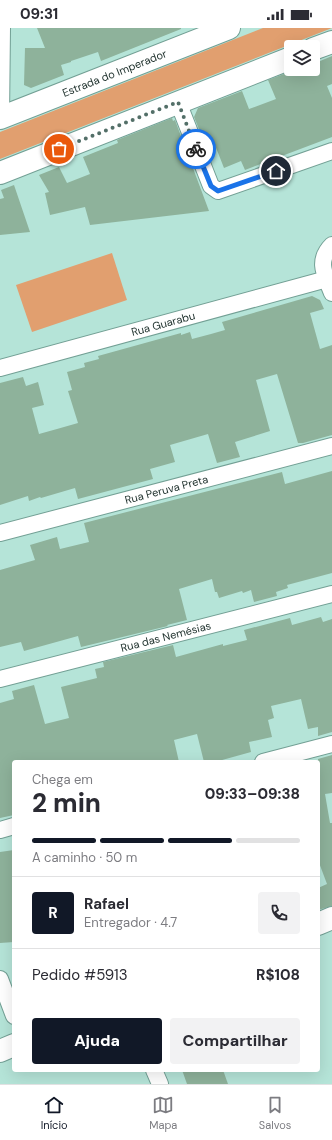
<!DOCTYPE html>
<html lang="pt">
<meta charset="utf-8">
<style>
:root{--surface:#fff;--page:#f2f2f3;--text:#2b2b33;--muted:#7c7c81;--line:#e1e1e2;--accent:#111827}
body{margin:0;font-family:"DM Sans",sans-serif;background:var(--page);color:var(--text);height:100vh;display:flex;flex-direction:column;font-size:15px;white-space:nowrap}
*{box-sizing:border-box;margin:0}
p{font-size:13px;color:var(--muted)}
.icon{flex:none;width:22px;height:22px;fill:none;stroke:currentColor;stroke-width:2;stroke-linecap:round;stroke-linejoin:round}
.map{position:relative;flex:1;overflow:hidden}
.details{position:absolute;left:12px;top:732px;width:308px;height:312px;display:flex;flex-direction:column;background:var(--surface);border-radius:4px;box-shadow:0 4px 16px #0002}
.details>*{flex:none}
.controls{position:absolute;left:284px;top:12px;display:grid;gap:8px}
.controls a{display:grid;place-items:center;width:36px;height:36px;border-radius:4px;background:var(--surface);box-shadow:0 4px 16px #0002;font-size:20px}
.pin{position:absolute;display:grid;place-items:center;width:34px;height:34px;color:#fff;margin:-17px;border:2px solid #fff;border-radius:50%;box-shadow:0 1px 4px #0007}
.courier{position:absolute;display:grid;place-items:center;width:40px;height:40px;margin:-20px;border:3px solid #1a73e8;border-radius:50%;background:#fff;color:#222;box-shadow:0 1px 5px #0007}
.headline em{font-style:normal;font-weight:800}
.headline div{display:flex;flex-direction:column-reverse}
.headline{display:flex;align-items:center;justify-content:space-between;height:68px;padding:0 20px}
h1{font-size:26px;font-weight:800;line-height:30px}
.bar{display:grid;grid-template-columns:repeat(4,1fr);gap:6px 4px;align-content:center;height:48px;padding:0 20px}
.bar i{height:5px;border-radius:3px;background:var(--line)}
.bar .current{background:var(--accent)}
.bar p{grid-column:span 4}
.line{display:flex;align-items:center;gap:10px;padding:0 20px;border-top:1px solid var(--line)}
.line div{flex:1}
.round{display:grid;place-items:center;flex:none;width:42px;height:42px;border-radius:4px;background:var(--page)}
.action{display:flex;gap:8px;margin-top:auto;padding:8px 20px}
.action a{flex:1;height:46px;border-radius:4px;background:var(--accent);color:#fff;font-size:16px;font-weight:800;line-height:46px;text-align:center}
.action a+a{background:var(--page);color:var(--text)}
.status{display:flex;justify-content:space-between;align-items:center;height:28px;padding:0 20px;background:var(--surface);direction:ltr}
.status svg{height:11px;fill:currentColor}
.menu{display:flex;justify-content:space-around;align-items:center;height:56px;border-top:1px solid var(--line);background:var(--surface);font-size:11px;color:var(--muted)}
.menu a{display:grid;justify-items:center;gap:2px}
.menu .current{color:var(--accent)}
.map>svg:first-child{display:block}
.green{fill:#e19f6f}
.building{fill:#8eb29b}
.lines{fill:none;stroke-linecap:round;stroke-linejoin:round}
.street-casing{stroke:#73a095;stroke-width:18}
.secondary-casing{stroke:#73a095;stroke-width:24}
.street{stroke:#fff;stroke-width:16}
.secondary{stroke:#fff;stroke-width:22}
.done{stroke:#536f68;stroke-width:4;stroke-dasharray:0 7.2}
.route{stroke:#1a73e8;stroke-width:5}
.labels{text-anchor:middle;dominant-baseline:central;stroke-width:3;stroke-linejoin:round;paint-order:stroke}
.street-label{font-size:11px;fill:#1e302c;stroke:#c2f2e5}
</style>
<div class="status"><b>09:31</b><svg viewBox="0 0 49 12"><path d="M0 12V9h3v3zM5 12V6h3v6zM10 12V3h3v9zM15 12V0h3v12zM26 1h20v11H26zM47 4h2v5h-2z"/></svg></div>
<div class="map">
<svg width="332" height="1056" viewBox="0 0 332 1056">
<rect width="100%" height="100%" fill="#b5e4d8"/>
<!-- green -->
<g class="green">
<path d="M 263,0 L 332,0 L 0,131 L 0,104 Z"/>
<path d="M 112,225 L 127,272 L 32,304 L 16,257 Z"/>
</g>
<!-- building -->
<g class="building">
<path d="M 37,0 L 181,0 L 181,1 L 101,33 L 98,24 L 71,33 L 71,34 L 61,37 L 64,47 L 31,60 L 24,57 L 25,20 L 45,20 Z"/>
<path d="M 332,28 L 332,56 L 327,58 L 332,70 L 332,109 L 245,142 L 241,133 L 224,140 L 213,112 L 205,116 L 194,89 L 198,80 L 242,63 L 249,81 L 276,71 L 268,52 L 297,41 L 313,41 L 313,36 Z"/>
<path d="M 172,90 L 173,93 L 175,92 L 209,183 L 90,197 L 85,179 L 50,187 L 45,165 L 49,164 L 39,147 L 59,139 L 67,155 L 90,146 L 83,129 L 118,115 L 117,112 Z"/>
<path d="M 14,157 L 30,204 L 0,207 L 0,171 L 4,170 L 1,162 Z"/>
<path d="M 312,268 L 320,272 L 324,281 L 310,285 L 320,321 L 332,317 L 332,407 L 303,415 L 298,415 L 277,346 L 256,352 L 270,403 L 235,414 L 240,429 L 217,435 L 208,406 L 170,417 L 175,434 L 150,441 L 153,451 L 78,471 L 75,460 L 41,470 L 40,469 L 29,473 L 28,468 L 0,477 L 0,355 L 23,349 L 26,358 L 38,354 L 44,377 L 32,380 L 39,406 L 57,401 L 78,395 L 68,363 L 72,362 L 67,344 L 85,339 L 84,335 L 99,331 L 98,328 L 181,305 L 181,307 L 190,304 L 192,311 L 211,306 L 225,302 L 222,294 Z"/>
<path d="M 332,443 L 332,545 L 287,557 L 288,560 L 276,564 L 277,568 L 254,574 L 251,562 L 243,565 L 242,563 L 219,570 L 217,564 L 215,564 L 212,551 L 179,561 L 187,592 L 167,597 L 168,598 L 81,619 L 78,608 L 24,623 L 21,614 L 0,619 L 0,542 L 35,532 L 30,517 L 57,509 L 60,521 L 89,514 L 84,495 L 282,444 L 285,456 Z"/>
<path d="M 321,589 L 323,594 L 332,591 L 332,704 L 318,708 L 318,699 L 308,701 L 301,671 L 271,678 L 274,690 L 268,692 L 272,709 L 249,714 L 251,724 L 215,734 L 204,734 L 197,706 L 174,712 L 179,734 L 14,734 L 14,787 L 0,790 L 0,675 L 14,671 L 12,663 L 34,657 L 45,696 L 69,690 L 61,659 L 97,650 L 95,641 L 104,639 L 103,634 L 173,617 L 176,629 L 223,616 L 223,618 L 247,612 L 244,602 L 290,590 L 292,597 Z"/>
<path d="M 332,727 L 332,765 L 325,766 L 330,795 L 332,795 L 332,878 L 318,882 L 318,860 L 327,856 L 318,832 L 318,731 Z"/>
<path d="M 14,822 L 14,914 L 0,915 L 0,824 Z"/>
<path d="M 182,1042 L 223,1042 L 228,1056 L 187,1056 Z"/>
</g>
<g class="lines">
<!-- street casing -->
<g class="street-casing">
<g id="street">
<path d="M 178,74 L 211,158 L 218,163 L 332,123"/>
<path d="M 1,90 L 2,0"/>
<path d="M 332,217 C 316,233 325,247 332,265"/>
<path id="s1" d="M 0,340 L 327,251"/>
<path id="s2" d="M 0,505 L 332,418"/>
<path id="s3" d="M 0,651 L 332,566"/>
<path d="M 263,734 L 332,716"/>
<path d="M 0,802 L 14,798"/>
<path d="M 0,951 L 14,988"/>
<path d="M 154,1042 L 160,1056"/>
</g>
</g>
<!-- secondary casing -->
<g class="secondary-casing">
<g id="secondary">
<path d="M 313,21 L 332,14"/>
<path id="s4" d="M 0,90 L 229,0"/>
<path d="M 0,145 L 291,30"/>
<path d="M 318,896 L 332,890"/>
<path d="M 0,1023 L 14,1017"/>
</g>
</g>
<!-- street -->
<use href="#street" class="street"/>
<!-- secondary -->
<use href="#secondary" class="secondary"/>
</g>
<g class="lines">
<!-- done -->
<path class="done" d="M 59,121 L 178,74 L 196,121"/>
<!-- route -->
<path class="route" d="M 196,121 L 211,158 L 218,163 L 276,143"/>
</g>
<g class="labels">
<!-- street labels -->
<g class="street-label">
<text stroke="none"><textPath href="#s4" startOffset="123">Estrada do Imperador</textPath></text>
<text stroke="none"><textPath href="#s1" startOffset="169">Rua Guarabu</textPath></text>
<text stroke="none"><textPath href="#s2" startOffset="172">Rua Peruva Preta</textPath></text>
<text stroke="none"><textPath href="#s3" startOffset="171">Rua das Nemésias</textPath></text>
</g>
</g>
</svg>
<div class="controls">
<a><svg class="icon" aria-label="layers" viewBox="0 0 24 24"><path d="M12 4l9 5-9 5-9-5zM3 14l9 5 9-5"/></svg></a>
</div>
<div class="pin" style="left:59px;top:121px;background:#ea580c"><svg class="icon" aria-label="bag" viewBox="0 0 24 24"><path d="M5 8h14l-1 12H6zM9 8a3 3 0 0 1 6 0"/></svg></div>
<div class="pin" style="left:276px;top:143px;background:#1f2937"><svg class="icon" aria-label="home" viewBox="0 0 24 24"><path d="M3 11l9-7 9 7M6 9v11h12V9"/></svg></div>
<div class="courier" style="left:196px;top:121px"><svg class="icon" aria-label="bike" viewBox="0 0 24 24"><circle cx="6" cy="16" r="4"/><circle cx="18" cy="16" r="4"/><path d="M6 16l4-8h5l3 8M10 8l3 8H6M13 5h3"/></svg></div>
<section class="details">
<div class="headline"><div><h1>2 min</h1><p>Chega em</p></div><em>09:33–09:38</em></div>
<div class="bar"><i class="current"></i><i class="current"></i><i class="current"></i><i></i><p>A caminho · 50 m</p></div>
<div class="line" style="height:72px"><b class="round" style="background:var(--accent);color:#fff">R</b><div><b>Rafael</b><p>Entregador · 4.7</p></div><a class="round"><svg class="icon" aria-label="phone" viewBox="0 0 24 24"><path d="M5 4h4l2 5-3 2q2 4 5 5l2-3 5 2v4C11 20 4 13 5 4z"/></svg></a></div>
<div class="line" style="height:52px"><div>Pedido #5913</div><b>R$108</b></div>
<div class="action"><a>Ajuda</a><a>Compartilhar</a></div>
</section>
</div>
<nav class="menu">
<a class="current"><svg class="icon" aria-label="home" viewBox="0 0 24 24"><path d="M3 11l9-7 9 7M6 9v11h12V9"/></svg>Início</a>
<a><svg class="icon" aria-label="map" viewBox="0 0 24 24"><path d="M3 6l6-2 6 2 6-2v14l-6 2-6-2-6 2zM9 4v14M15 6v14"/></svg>Mapa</a>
<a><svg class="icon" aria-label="saved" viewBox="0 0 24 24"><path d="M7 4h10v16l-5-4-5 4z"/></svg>Salvos</a>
</nav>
